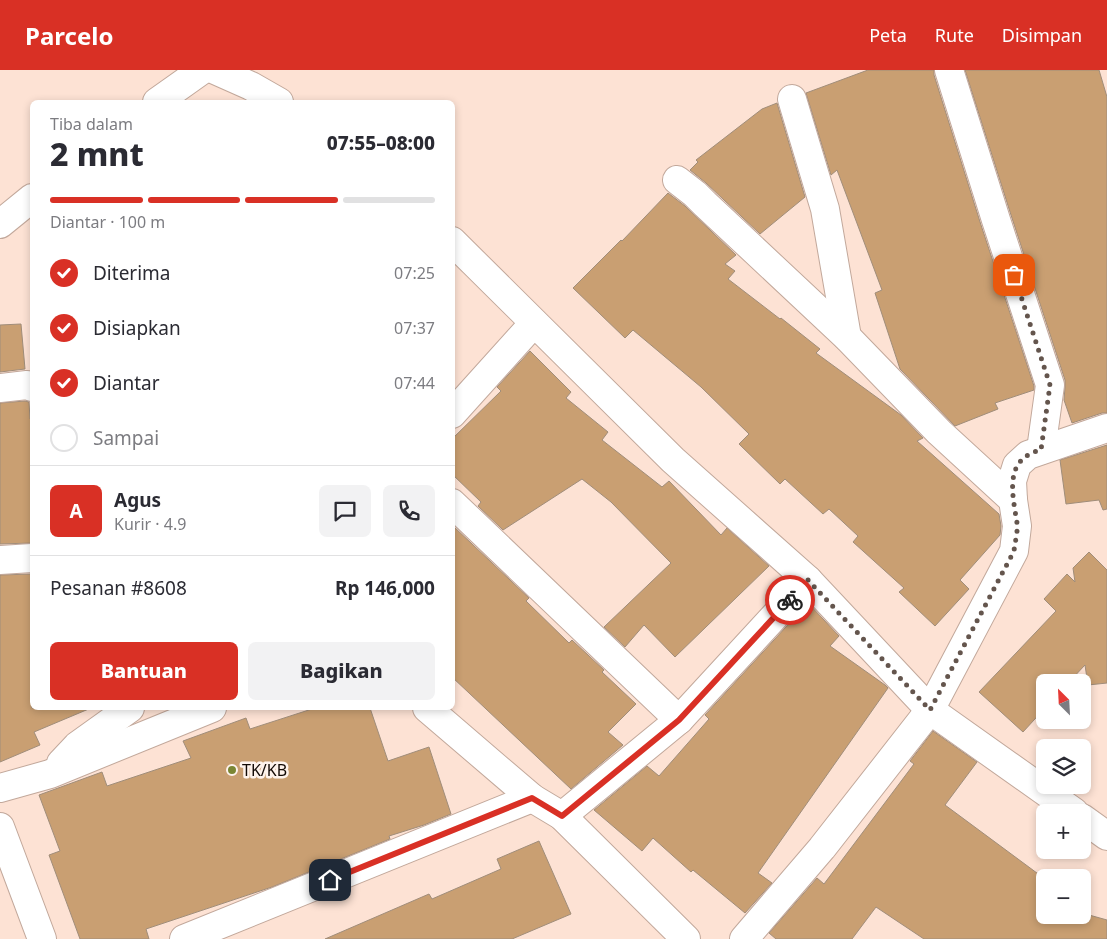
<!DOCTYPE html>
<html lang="id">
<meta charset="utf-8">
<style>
:root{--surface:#fff;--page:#f2f2f3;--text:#2b2b33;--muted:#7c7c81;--line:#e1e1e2;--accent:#d93025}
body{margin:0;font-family:"Noto Sans",sans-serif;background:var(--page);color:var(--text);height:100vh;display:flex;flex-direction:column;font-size:19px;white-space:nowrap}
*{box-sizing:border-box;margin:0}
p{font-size:16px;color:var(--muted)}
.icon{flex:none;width:28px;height:28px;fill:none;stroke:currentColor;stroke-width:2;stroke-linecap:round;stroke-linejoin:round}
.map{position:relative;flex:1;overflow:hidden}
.side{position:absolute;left:30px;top:30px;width:425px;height:610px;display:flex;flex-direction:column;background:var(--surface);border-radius:8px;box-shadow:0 2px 8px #0003}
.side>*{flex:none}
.needle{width:32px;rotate:336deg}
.controls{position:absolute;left:1036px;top:604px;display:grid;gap:10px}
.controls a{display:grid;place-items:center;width:55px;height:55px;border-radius:8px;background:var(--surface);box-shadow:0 2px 8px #0003;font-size:25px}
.pin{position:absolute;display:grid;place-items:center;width:42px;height:42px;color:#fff;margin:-21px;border-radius:10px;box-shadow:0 2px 8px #0006}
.courier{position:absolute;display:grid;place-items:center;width:50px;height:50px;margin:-25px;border:4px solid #d93025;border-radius:50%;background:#fff;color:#222;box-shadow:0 1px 6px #0007}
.headline em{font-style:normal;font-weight:800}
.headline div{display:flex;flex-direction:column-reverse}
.headline{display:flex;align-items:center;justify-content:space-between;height:85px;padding:0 20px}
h1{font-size:32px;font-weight:800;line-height:38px}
.bar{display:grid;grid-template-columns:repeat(4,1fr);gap:8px 5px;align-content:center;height:60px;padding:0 20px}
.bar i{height:6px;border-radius:4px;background:var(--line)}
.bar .selected{background:var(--accent)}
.bar p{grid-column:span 4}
.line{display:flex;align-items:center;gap:12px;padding:0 20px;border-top:1px solid var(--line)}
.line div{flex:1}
.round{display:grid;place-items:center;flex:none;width:52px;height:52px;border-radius:8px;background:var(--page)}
ol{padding:0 20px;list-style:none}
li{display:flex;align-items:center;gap:15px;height:55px}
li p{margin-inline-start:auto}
li .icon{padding:5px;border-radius:50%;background:var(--accent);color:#fff;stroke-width:4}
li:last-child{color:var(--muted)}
li i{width:28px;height:28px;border:2px solid var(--line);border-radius:50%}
.button{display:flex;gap:10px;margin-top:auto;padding:10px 20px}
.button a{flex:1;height:58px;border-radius:8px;background:var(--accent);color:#fff;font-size:20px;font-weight:800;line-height:58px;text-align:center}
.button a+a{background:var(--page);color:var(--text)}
header{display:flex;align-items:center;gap:30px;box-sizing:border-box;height:70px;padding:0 25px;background:var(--accent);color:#fff}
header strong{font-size:24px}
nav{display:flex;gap:28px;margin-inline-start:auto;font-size:18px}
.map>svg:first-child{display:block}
.building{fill:#c99f72;stroke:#a08d7a}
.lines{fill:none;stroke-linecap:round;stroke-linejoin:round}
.street-casing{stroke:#c2a89b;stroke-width:30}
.street{stroke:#fff;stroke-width:28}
.done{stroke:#64554d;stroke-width:5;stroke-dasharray:0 9}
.route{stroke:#d93025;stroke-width:6}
.poi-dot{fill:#7a8634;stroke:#fef3ed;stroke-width:2}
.labels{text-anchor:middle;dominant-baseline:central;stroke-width:5;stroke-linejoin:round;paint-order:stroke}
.poi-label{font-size:16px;fill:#120905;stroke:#fef3ed;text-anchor:start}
</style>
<header>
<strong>Parcelo</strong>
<nav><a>Peta</a><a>Rute</a><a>Disimpan</a></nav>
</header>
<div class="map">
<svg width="1107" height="869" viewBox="0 0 1107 869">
<rect width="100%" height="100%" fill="#fde2d4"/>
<!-- building -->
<g class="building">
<path d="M 868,0 L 934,0 L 934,5 L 981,155 L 1034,316 L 1034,320 L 995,333 L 998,339 L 955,356 L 900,299 L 875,223 L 882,220 L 837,100 L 831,105 L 806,23 Z"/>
<path d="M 965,0 L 1099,0 L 1107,27 L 1107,343 L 1102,343 L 1072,353 L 1064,330 L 1065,317 L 1065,310 L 1011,145 Z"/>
<path d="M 777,33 L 805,127 L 760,164 L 706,113 L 690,100 L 698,92 L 696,90 L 762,39 Z"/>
<path d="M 668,123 L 685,136 L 736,185 L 725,194 L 735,201 L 728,209 L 780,249 L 781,248 L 820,279 L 816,283 L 901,345 L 923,368 L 917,371 L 999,444 L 1001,456 L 1000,465 L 960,510 L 969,519 L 935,556 L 899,522 L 904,518 L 853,472 L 858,466 L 829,439 L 823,444 L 785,409 L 780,414 L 739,374 L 749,364 L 701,317 L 633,260 L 625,268 L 573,218 L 621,170 L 622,171 Z"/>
<path d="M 21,254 L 25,299 L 0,302 L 0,255 Z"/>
<path d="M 530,281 L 571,322 L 566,328 L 608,362 L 602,370 L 662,417 L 669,411 L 721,465 L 727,458 L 769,496 L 675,587 L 644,555 L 625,577 L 604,557 L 671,493 L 611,432 L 582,409 L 503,460 L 478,436 L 481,432 L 452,404 L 452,369 L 501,321 L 497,317 Z"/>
<path d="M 25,331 L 29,332 L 30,349 L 32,349 L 32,473 L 0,474 L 0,333 Z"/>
<path d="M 1107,375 L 1107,439 L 1103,440 L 1099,430 L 1066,434 L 1060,390 Z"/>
<path d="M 452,455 L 529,528 L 526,531 L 569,573 L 572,570 L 604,600 L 602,602 L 636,634 L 608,662 L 623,675 L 571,719 L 452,607 Z"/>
<path d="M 1089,482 L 1107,500 L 1107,613 L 1088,615 L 1085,595 L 1069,612 L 1045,612 L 1045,638 L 1023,662 L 979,622 L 1056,541 L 1044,529 L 1067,504 L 1075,512 L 1073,498 Z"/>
<path d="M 32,504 L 32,638 L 91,638 L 34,662 L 40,675 L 0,692 L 0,505 Z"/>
<path d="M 808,533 L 839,566 L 830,576 L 885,615 L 888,618 L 758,803 L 772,813 L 745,843 L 693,800 L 691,802 L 653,768 L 642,781 L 594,740 L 647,696 L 659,706 L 709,649 L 705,645 Z"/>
<path d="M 315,638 L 370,638 L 388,691 L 429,677 L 451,744 L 424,755 L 389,766 L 390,769 L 272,817 L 146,859 L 149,869 L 80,869 L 49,785 L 60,781 L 39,725 L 102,702 L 107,716 L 191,688 L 183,671 L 246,648 L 250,659 Z"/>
<path d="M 933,661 L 977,692 L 945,735 L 1045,809 L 1045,845 L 1082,845 L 1082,843 L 1107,850 L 1107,869 L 924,869 L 876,837 L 852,869 L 776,869 L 769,863 L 817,808 L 824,814 L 914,694 L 910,691 Z"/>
<path d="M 539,771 L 571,844 L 512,869 L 325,869 L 429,824 L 432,829 L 501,799 L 497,789 Z"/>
</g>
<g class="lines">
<!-- street casing -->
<g class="street-casing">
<g id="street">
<path d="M 215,0 L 251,16 L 279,32"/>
<path d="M 949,0 L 996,150 L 1050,315 L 1041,380"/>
<path d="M 792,29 L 825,139 L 847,267"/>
<path d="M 157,32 L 202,0"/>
<path d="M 677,110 L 695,124 L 705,134 L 847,267 L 939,362 L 1013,430"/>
<path d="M 0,154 L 32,128"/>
<path d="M 452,171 L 673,390 L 808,510 L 930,640 L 1074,742"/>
<path d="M 0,318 L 27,315 L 32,317"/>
<path d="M 452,344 L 534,253"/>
<path d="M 452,433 L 679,650"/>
<path d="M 0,490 L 32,488"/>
<path d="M 427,638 L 532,728 L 562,746 L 686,869"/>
<path d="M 61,693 L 77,676 L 130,638"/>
<path d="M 0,718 L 50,704 L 212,638"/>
<path d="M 562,746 L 679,650 L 808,510"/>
<path d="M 1082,748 L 1107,766"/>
<path d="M 0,757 L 42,869"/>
<path d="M 184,869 L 532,728"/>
<path d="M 744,869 L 822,778 L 930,640 L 1014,481 L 1017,456 L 1013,430 L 1012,411 L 1017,395 L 1028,385 L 1107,358"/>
</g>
</g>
<!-- street -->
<use href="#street" class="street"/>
</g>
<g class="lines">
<!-- done -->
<path class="done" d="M 790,530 L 808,510 L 930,640 L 1014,481 C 1015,472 1018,462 1017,453 C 1014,431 1004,397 1030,384 C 1033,382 1037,381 1041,380 L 1050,315 L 1014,205"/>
<!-- route -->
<path class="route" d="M 330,810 L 532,728 L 562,746 L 679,650 L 790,530"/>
</g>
<!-- markers -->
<circle class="poi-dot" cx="232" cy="700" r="5"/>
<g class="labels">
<!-- poi labels -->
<g class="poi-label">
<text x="242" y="700">TK/KB</text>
</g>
</g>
</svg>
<div class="controls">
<a><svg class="needle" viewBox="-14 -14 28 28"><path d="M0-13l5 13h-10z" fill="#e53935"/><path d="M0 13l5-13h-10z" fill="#7c7c81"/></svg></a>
<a><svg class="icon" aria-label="layers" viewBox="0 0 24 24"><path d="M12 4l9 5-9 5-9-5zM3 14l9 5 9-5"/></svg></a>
<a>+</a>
<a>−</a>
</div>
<div class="pin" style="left:1014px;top:205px;background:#ea580c"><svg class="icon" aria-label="bag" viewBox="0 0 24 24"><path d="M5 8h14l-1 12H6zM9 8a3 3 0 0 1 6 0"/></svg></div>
<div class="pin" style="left:330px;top:810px;background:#1f2937"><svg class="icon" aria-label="home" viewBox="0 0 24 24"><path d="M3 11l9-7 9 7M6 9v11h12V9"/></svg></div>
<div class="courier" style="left:790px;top:530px"><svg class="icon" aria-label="bike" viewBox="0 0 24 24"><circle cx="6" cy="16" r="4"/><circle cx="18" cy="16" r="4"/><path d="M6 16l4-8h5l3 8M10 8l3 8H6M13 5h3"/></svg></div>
<section class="side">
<div class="headline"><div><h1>2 mnt</h1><p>Tiba dalam</p></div><em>07:55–08:00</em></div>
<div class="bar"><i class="selected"></i><i class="selected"></i><i class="selected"></i><i></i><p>Diantar · 100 m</p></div>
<ol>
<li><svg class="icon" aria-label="check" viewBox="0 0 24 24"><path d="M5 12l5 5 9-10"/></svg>Diterima<p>07:25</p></li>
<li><svg class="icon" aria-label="check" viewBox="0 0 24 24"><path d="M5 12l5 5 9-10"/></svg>Disiapkan<p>07:37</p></li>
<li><svg class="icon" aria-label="check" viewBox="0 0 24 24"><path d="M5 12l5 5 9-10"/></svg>Diantar<p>07:44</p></li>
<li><i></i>Sampai</li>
</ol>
<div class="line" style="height:90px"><b class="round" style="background:var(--accent);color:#fff">A</b><div><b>Agus</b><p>Kurir · 4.9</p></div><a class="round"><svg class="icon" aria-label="chat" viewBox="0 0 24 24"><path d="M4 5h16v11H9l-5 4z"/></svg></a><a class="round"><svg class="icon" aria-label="phone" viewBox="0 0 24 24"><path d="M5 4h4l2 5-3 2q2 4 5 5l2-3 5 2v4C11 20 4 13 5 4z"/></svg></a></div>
<div class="line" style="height:65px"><div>Pesanan #8608</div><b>Rp 146,000</b></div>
<div class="button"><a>Bantuan</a><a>Bagikan</a></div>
</section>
</div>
